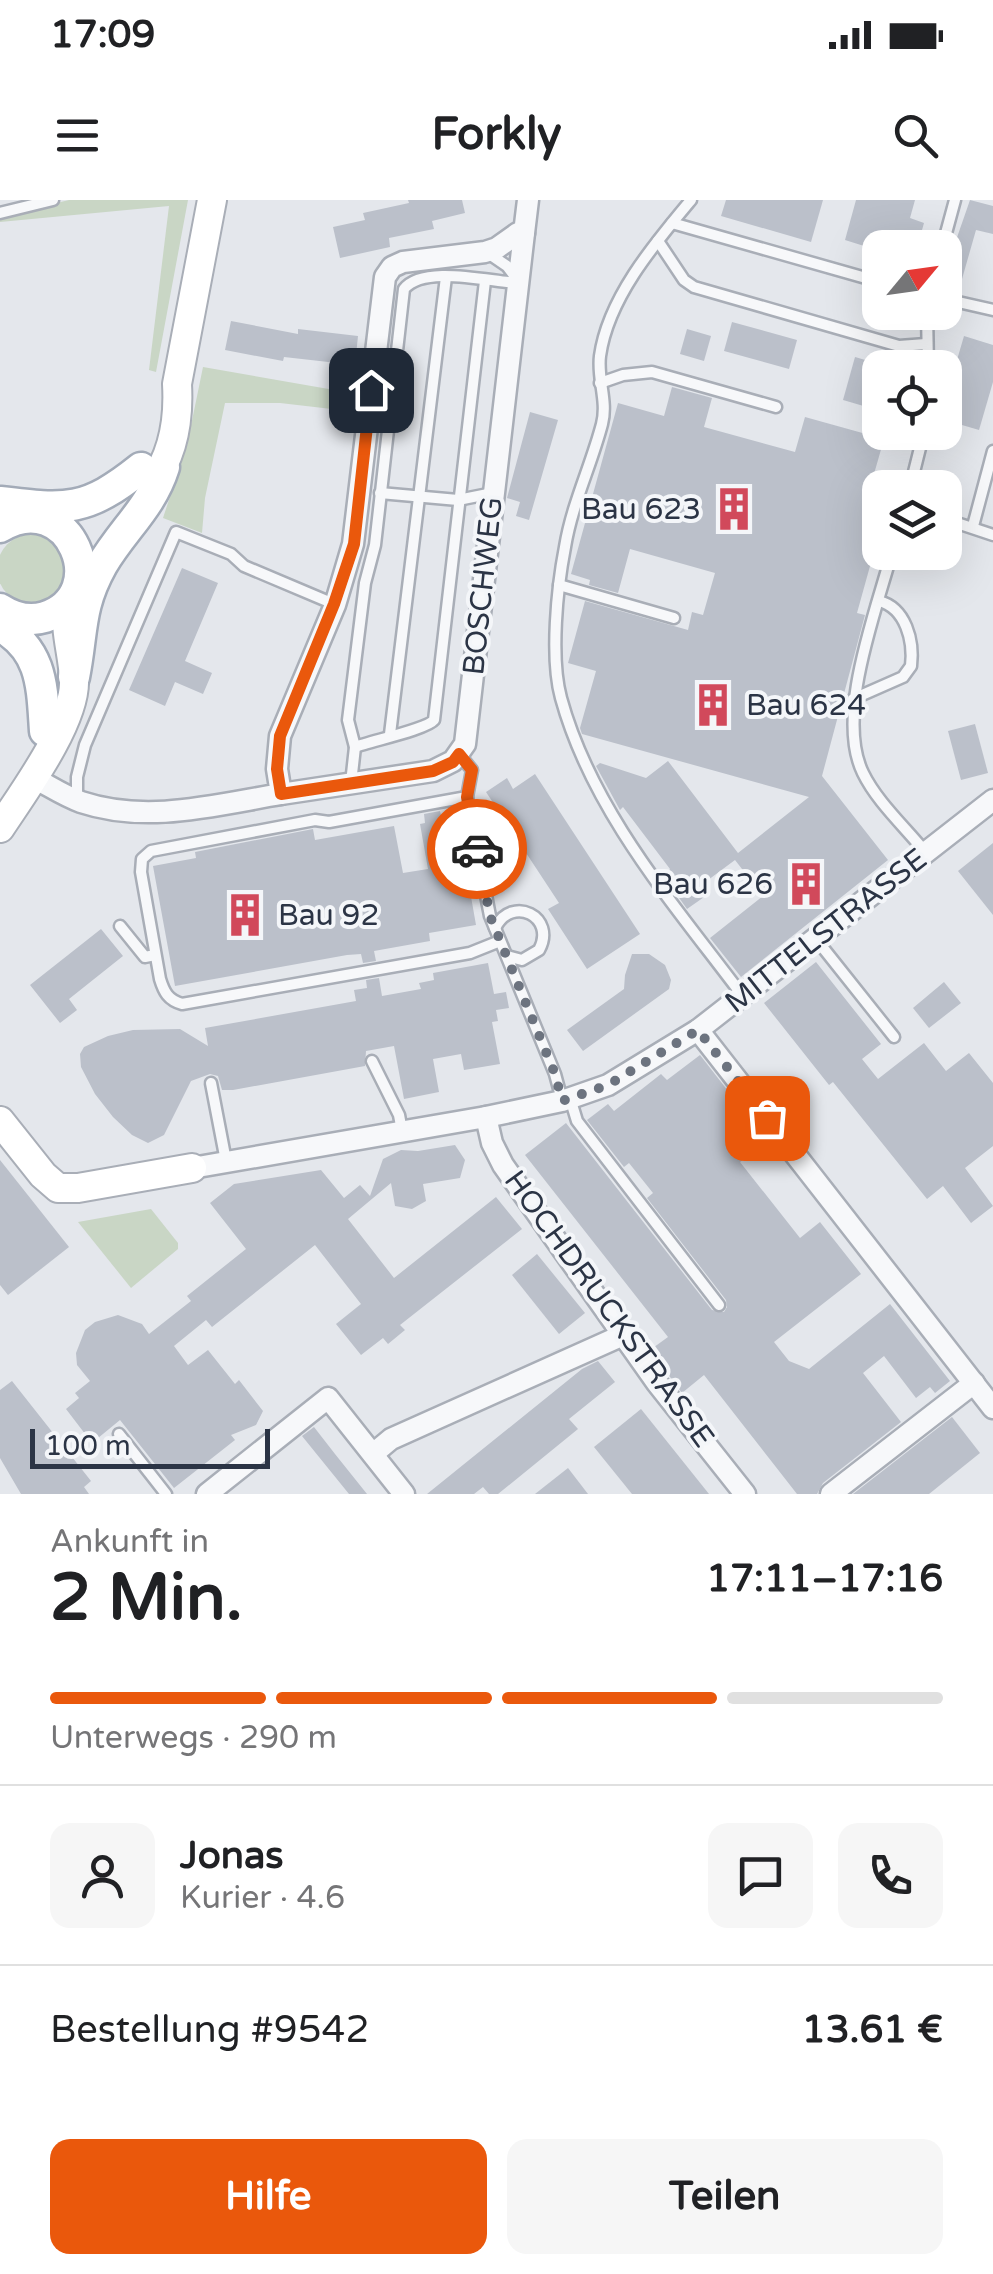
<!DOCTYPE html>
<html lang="de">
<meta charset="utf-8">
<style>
:root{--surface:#fff;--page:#f6f6f6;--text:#202124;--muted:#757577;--line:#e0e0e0;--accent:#ea580c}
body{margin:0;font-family:"Varela Round",sans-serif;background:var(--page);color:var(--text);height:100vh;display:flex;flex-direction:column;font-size:38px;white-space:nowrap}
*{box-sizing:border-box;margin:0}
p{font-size:32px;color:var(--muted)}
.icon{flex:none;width:55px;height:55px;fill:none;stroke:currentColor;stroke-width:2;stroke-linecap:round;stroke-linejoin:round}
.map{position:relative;height:1294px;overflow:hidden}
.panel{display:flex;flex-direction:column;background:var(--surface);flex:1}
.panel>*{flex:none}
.needle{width:65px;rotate:61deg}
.buttons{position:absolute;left:862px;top:30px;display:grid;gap:20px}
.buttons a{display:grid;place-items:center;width:100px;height:100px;border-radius:20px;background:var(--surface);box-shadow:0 10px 40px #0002;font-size:50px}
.scale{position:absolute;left:30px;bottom:25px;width:240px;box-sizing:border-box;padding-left:10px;border:5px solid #2b3445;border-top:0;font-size:28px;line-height:35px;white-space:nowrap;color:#2b3445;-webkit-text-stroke:8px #f4f6f9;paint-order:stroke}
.pin{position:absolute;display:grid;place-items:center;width:85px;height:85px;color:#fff;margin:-42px;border-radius:20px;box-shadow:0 5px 15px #0006}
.courier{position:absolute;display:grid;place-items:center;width:100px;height:100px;margin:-50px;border:8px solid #ea580c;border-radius:50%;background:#fff;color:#222;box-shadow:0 2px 12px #0007}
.overview em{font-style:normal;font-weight:700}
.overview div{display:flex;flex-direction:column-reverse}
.overview{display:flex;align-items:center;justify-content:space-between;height:170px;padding:0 50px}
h1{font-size:65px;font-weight:700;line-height:75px}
.bar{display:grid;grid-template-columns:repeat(4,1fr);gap:15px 10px;align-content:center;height:120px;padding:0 50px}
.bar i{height:12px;border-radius:8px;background:var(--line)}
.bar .current{background:var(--accent)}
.bar p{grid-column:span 4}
.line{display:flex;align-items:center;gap:25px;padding:0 50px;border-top:2px solid var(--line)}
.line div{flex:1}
.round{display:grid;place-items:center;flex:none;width:105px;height:105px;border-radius:20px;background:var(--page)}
.action{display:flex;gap:20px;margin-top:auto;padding:20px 50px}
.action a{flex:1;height:115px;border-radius:20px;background:var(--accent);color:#fff;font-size:40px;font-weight:700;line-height:115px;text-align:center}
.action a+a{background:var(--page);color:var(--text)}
.status{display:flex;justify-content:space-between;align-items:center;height:70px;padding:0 50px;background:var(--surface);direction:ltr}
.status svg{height:28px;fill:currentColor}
header{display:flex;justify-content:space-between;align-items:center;height:130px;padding:0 50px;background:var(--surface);font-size:45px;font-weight:700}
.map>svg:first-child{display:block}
.green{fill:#c9d6c5}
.building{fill:#bbc0ca}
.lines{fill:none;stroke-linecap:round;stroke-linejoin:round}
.lane-casing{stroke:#a9aeb7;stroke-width:15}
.street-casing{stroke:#a9aeb7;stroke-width:25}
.secondary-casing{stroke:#a9aeb7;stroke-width:32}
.primary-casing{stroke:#a3abb8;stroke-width:35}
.lane{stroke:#f7f8fa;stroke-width:10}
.street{stroke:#f7f8fa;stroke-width:20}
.secondary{stroke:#fff;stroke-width:28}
.primary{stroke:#fff;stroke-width:30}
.done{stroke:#6c737f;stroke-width:10;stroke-dasharray:0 18}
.route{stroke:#ea580c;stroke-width:12}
.labels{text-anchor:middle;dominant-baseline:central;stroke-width:8;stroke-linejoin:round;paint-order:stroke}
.poi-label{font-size:30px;fill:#2b3445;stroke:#f4f6f9;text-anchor:end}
.street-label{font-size:30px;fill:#2b3445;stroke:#f4f6f9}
</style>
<div class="status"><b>17:09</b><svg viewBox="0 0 49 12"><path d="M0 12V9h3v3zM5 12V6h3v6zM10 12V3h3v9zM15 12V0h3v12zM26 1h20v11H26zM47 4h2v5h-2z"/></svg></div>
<header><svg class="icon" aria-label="menu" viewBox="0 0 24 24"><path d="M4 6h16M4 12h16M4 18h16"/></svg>Forkly<svg class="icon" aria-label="search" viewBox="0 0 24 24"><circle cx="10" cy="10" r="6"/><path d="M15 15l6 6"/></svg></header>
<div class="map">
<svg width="993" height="1294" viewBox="0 0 993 1294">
<rect width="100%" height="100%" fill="#e4e7ec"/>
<!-- green -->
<g class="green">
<path d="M 69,0 L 188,0 L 156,172 L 149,170 L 169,6 L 0,22 L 0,17 Z"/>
<path d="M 203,167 L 363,195 L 362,203 L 350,202 L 349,211 L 280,203 L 225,203 L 205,298 L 202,333 L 163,318 L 187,245 Z"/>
<circle cx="32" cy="369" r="35"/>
<path d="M 151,1009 L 178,1043 L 178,1049 L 131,1088 L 78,1022 Z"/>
</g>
<!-- building -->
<g class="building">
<path d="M 408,0 L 462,0 L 465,13 L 432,21 L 434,29 L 389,38 L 390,47 L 340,58 L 333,27 L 365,20 L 363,13 L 409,3 Z"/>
<path d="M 726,0 L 823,0 L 811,42 L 721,16 Z"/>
<path d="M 856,0 L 915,0 L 910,18 L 924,23 L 917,48 L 880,48 L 880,51 L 845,40 Z"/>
<path d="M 970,0 L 993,6 L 993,34 L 976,30 L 958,93 L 945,90 L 945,72 Z"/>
<path d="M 231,121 L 298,134 L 298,129 L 358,136 L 355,165 L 284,157 L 283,161 L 225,150 Z"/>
<path d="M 732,122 L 797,140 L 789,169 L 724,151 Z"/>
<path d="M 687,129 L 711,136 L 704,161 L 680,154 Z"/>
<path d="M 964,136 L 993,145 L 993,182 L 979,230 L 945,220 L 945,201 Z"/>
<path d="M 855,157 L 879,164 L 867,207 L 843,200 Z"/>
<path d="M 672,187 L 712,198 L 704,227 L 795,252 L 805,217 L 884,239 L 874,274 L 902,282 L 901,288 L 880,288 L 880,330 L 857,413 L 865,415 L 822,576 L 888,660 L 741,777 L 710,738 L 763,696 L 735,660 L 700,686 L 707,695 L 687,709 L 665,678 L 670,669 L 623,607 L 620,610 L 596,566 L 600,563 L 646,578 L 668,561 L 738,653 L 809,597 L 582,534 L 580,528 L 596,471 L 568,463 L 585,401 L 688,430 L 692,412 L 703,415 L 715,373 L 630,349 L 618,393 L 589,385 L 590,380 L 571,374 L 618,203 L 664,216 Z"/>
<path d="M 530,212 L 558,220 L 529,320 L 516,316 L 520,302 L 507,298 Z"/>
<path d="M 182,368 L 218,383 L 185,461 L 212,473 L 203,494 L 175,482 L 165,506 L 129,490 Z"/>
<path d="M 975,524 L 988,573 L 961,580 L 948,531 Z"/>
<path d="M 535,574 L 640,734 L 587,769 L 548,709 L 559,703 L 486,592 L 507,578 L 513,589 Z"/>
<path d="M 440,611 L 442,620 L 457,617 L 476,725 L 429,733 L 430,741 L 374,751 L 376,761 L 363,763 L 361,754 L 347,755 L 175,786 L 153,666 L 196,658 L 195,652 L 313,629 L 315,640 L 394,626 L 403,673 L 428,669 L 420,624 L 425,623 L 424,614 Z"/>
<path d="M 993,643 L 993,715 L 958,671 Z"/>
<path d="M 101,729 L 123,756 L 69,799 L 77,810 L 60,823 L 30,785 Z"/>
<path d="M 632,754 L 649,754 L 665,765 L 671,780 L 669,789 L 583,851 L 567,830 L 624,789 L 625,775 Z"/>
<path d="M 816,762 L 881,844 L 862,859 L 878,879 L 924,843 L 946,871 L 969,853 L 993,883 L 993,946 L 965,968 L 993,1006 L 971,1023 L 943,986 L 927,999 L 833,882 L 829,885 L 764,803 Z"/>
<path d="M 488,763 L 494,794 L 506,792 L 509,808 L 496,810 L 498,821 L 492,822 L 500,864 L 464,870 L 461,854 L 433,859 L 439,892 L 404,899 L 394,846 L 366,851 L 365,866 L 233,890 L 222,890 L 218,876 L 210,874 L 191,881 L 164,935 L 148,943 L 132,935 L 113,917 L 95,894 L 81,867 L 80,854 L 84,847 L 108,836 L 133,830 L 180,829 L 208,846 L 205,828 L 356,801 L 354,790 L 367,788 L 366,780 L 379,778 L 382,796 L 421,789 L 419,783 L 434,780 L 433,773 Z"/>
<path d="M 944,782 L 961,803 L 929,828 L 913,808 Z"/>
<path d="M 700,855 L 767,941 L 740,962 L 800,1038 L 820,1022 L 861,1074 L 774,1142 L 789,1161 L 809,1169 L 890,1104 L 950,1181 L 935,1193 L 930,1187 L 916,1198 L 884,1156 L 863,1173 L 901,1222 L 823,1283 L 817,1294 L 797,1294 L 704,1175 L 682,1193 L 650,1150 L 668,1137 L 525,955 L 566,923 L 712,1110 L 724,1112 L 727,1107 L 726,1100 L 647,998 L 653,993 L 629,963 L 624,967 L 587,920 L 608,904 L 614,911 L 661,874 L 667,880 Z"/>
<path d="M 455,945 L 465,960 L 460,978 L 423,984 L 426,1001 L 412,1009 L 395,1006 L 391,983 L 348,1019 L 394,1078 L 496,997 L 522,1029 L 400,1125 L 405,1130 L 388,1144 L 383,1138 L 361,1155 L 336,1124 L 361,1104 L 315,1045 L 212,1127 L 206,1120 L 174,1146 L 188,1165 L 208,1150 L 235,1184 L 239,1180 L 263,1211 L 256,1225 L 231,1235 L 235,1240 L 174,1288 L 120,1220 L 92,1243 L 66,1209 L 79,1198 L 75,1193 L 90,1181 L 77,1165 L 76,1153 L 85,1130 L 95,1122 L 118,1115 L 142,1124 L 149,1134 L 191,1101 L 187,1096 L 246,1049 L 210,1003 L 234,984 L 321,970 L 344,998 L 360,985 L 370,996 L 383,959 L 401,950 L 418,951 Z"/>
<path d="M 0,960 L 69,1047 L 8,1095 L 0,1085 Z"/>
<path d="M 537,1054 L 585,1113 L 559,1134 L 512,1075 Z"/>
<path d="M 598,1161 L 615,1182 L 569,1219 L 578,1229 L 498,1294 L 489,1294 L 483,1287 L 474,1294 L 427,1294 L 582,1169 Z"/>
<path d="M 12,1181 L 91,1281 L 84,1287 L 89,1294 L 21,1294 L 0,1258 L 0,1190 Z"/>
<path d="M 641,1209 L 709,1294 L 632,1294 L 594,1247 Z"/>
<path d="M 952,1217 L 980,1253 L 929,1294 L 853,1294 Z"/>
<path d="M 314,1227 L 335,1254 L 367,1294 L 349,1294 L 302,1236 Z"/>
<path d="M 568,1268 L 588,1294 L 535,1294 Z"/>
</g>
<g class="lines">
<!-- lane casing -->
<g class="lane-casing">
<g id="lane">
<path d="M 691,0 C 655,43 608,98 600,156 C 597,179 608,201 602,224 C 591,266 572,304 565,347 C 557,388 550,458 561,498 C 592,611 673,703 742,795"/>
<path d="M 0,13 L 53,0"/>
<path d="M 672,23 L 880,82"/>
<path d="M 658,41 L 684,80 L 694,87 L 899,146 L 926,144"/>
<path d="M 942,48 L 955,0"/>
<path d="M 488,53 L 507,66 L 516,78"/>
<path d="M 945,99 L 993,110"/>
<path d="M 927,112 L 928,168"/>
<path d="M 600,183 L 623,175 L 652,172 L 776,207"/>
<path d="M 910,288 L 924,232"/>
<path d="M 380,293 L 458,300 L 493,293"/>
<path d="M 945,319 L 993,335"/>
<path d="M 973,326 L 993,251"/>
<path d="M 892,352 C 876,412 835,516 863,573 C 877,602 906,628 926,653"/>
<path d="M 559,385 L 674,418"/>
<path d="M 853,499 L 903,477 L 911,466 C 914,441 906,408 879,401"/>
<path d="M 390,534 L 446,77"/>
<path d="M 355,547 C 371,541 427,529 434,520 L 485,81"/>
<path d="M 459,554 L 472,570 L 467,597 L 490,716 L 555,874 L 562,900"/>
<path d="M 351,583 L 355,547 L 348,520 L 365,383 L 375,345 L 404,89 C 423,65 487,81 517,83"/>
<path d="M 467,597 L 329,622 L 315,620 L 151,651 L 142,659 L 141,672 L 160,779 C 164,792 168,800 182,804 L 470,753 L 500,741"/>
<path d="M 77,600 L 77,577 L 85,545 L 176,332 L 231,354 L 244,366 L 334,404"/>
<path d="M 120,726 L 145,757 L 155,755"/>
<path d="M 495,728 C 512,694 557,717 539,750 L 522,760 L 507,756"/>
<path d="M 816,739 L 894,837"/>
<path d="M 372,861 L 399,915 L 402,931"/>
<path d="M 211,883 L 226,961"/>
<path d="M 570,898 L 577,921 L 719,1105"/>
<path d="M 119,1234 L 166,1294"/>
</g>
</g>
<!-- street casing -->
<g class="street-casing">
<g id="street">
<path d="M 32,577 C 48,585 64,596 81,602 C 147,624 215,605 281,594 L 277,569 L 280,536 L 335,405 L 353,344 L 385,77 L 392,67 L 403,62 L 485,52 L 497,48 L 518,33 L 524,33 L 528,0"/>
<path d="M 281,594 L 433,571 L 453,561 L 465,544 L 524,33"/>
<path d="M 698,830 L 993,1208"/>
<path d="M 486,917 L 492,943 L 503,965 L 657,1183 L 745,1294"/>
<path d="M 192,968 L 486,917 L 562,901 L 608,885 L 698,830 L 993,600"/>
<path d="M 373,1254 L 391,1239 L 623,1135"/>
<path d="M 207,1294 L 328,1198 L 404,1294"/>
<path d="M 831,1294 L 974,1183"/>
</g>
</g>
<!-- secondary casing -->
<g class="secondary-casing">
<g id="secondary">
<path d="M 152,283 C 174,254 179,219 177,184 L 212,0"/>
<path d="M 0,628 C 23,593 76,521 74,480 C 73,452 64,433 68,402"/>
<path d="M 0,921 L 43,975 L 58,988 L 78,988 L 192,968"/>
</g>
</g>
<!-- primary casing -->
<g class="primary-casing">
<g id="primary">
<path d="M 0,302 C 67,310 86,312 141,268"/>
<path d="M 0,327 C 70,285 115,395 45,417 C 29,422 14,418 0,409"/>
<path d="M 0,426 C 43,450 42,487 45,531"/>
<path d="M 74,477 C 83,432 78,408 102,365 C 123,329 151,308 164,267"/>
</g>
</g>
<!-- lane -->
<use href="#lane" class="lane"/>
<!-- street -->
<use href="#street" class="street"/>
<!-- secondary -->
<use href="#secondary" class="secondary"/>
<!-- primary -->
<use href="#primary" class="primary"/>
</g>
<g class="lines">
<!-- done -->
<path class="done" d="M 477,649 L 490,716 L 555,874 L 562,901 L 608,885 L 698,830 L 767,918"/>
<!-- route -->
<path class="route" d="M 371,190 L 354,344 L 334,404 L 280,536 L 277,569 L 281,594 L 433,571 L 453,562 L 459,554 L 472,570 L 467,597 L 477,649"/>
</g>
<!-- icons -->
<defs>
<g id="building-bare" transform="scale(3.45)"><path d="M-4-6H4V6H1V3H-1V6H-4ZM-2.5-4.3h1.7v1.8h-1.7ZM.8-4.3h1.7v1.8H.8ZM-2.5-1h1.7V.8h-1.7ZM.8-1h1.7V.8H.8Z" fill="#d1495b" stroke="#f4f6f9" stroke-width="2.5" paint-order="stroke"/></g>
</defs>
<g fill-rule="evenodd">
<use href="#building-bare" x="734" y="309"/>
<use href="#building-bare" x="713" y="505"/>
<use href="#building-bare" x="806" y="684"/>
<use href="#building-bare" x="245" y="715"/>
</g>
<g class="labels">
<!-- poi labels -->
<g class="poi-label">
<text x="701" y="309">Bau 623</text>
<text x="746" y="505" text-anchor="start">Bau 624</text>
<text x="773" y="684">Bau 626</text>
<text x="278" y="715" text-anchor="start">Bau 92</text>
</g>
<!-- street labels -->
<g class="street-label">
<text transform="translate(483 386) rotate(-84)">BOSCHWEG</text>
<text transform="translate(826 731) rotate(-38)">MITTELSTRASSE</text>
<text transform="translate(609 1109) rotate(54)">HOCHDRUCKSTRASSE</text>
</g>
</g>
</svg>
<div class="buttons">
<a><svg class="needle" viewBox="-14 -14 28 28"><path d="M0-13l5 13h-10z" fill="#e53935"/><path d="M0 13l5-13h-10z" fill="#757577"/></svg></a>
<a><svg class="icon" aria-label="locate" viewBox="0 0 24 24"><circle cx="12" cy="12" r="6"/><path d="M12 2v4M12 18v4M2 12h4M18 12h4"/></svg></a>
<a><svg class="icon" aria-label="layers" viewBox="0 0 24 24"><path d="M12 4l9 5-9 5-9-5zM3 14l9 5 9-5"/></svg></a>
</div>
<div class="scale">100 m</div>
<div class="pin" style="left:767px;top:918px;background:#ea580c"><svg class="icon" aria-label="bag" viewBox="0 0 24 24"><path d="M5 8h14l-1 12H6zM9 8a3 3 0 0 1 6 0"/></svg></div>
<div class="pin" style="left:371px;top:190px;background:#1f2937"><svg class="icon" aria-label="home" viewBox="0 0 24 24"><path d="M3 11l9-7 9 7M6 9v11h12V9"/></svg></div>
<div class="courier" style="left:477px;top:649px"><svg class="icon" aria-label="car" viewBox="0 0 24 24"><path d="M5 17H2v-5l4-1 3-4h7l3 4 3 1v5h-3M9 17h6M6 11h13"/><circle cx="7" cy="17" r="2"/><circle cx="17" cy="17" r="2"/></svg></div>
</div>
<section class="panel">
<div class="overview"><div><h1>2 Min.</h1><p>Ankunft in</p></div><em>17:11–17:16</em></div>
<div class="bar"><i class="current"></i><i class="current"></i><i class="current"></i><i></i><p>Unterwegs · 290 m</p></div>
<div class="line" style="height:180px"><a class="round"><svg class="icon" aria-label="person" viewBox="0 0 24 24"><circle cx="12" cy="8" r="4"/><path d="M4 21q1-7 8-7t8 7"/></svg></a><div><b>Jonas</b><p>Kurier · 4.6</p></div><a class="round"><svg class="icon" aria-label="chat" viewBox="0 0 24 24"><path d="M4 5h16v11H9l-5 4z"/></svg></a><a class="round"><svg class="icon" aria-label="phone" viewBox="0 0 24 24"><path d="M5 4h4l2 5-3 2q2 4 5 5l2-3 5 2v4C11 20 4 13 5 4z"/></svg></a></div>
<div class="line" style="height:130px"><div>Bestellung #9542</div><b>13.61 €</b></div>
<div class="action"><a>Hilfe</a><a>Teilen</a></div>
</section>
